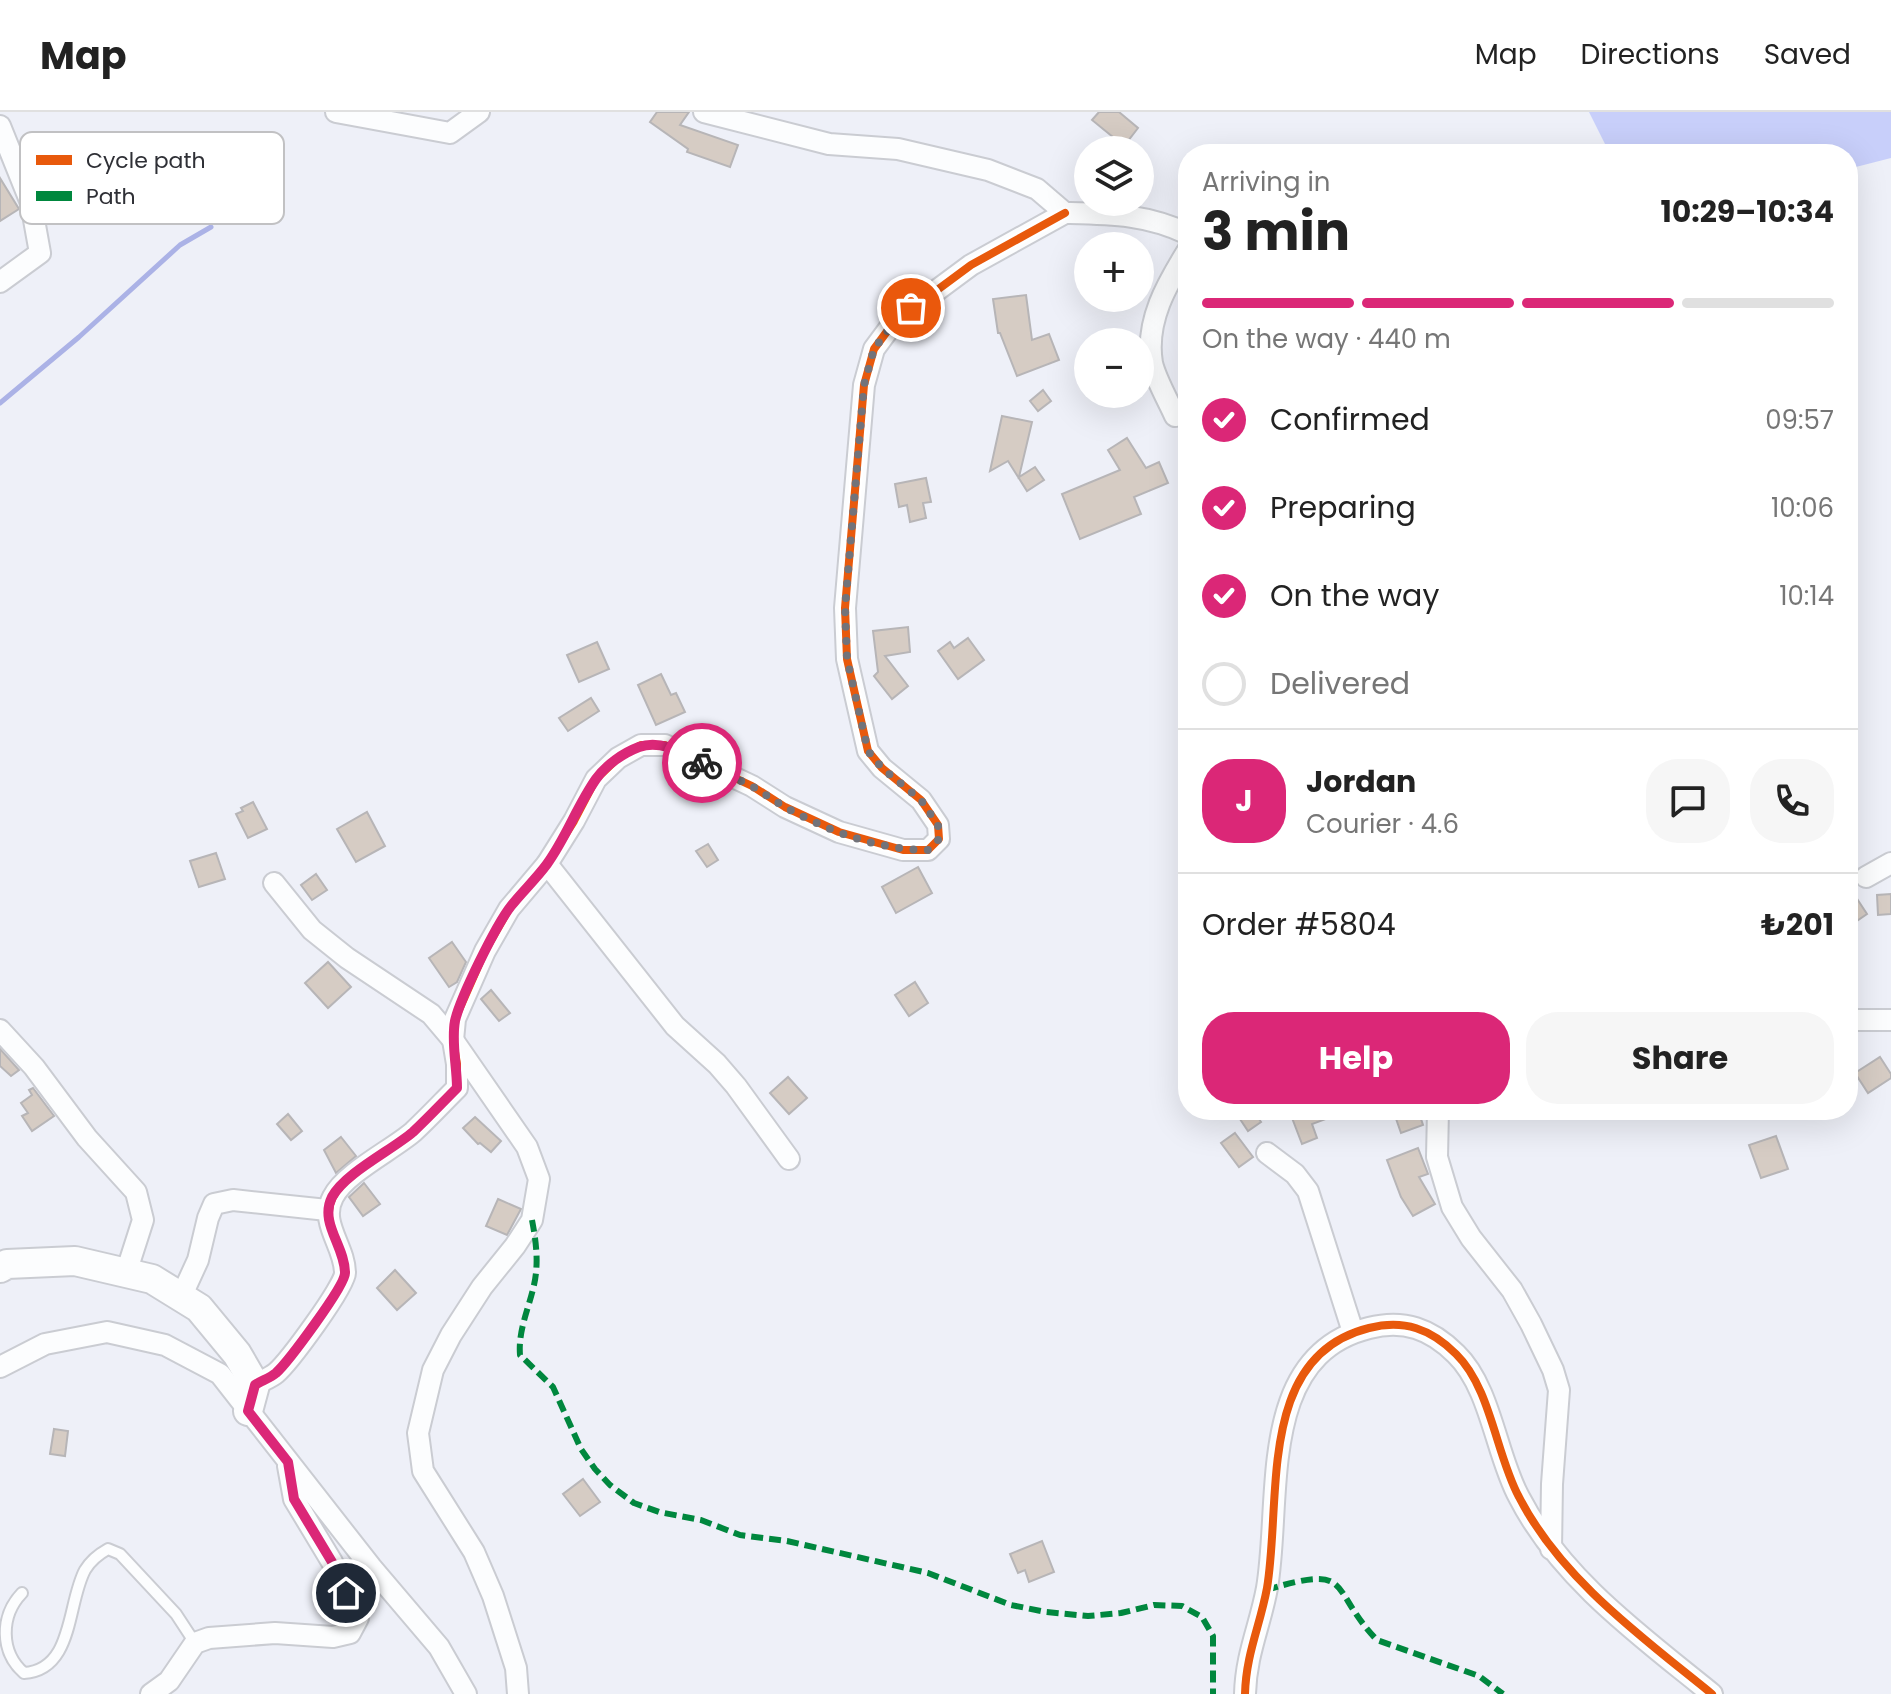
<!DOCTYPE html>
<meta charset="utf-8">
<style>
:root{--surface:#fff;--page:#f6f6f6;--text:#222;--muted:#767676;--line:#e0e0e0;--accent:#db2777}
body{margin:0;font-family:Poppins,sans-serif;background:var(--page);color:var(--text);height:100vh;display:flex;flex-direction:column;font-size:30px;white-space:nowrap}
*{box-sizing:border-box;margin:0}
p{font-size:26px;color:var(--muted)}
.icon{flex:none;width:44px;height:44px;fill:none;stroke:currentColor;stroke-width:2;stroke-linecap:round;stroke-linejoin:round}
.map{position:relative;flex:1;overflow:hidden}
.details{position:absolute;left:1178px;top:32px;width:680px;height:976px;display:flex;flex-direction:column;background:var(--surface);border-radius:32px;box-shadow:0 8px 32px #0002}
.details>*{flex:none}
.buttons{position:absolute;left:1074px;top:24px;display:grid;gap:16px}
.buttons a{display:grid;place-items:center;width:80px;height:80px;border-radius:50%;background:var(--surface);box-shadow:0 8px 32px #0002;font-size:40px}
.pin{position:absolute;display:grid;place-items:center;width:68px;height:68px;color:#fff;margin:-34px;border:4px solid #fff;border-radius:50%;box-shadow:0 2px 8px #0007}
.courier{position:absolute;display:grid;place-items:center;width:80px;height:80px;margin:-40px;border:6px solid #db2777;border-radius:50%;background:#fff;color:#222;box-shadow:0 2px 10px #0007}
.headline em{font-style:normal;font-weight:700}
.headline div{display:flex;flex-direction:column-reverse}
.headline{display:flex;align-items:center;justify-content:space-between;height:136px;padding:0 24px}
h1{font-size:52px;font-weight:700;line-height:60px}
.bar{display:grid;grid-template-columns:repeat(4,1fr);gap:12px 8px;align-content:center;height:96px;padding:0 24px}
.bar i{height:10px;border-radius:6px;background:var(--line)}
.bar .active{background:var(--accent)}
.bar p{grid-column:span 4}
.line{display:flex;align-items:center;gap:20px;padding:0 24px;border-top:2px solid var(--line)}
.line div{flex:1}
.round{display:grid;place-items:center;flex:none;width:84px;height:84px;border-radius:32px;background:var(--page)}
ol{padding:0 24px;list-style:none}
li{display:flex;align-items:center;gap:24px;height:88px}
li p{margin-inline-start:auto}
li .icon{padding:8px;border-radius:50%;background:var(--accent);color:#fff;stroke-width:4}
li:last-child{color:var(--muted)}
li i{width:44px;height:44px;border:4px solid var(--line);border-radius:50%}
.cta{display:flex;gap:16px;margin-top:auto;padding:16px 24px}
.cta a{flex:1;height:92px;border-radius:32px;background:var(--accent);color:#fff;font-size:32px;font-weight:700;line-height:92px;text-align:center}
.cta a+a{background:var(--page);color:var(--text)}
header{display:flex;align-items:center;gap:48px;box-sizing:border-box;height:112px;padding:0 40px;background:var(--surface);border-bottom:2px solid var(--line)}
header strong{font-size:38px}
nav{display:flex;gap:44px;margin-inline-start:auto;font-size:28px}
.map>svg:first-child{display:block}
.forest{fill:#c8cffa}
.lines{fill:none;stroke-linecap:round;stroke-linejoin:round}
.stream{stroke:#abb2e6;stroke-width:5}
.building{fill:#d6ccc4;stroke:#b7b5b7;stroke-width:2}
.lane-casing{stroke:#caccd2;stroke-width:14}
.street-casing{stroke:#caccd2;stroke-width:24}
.secondary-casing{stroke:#caccd2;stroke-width:32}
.lane{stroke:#fcfdfe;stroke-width:10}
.street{stroke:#fcfdfe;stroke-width:20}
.secondary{stroke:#fcfdfe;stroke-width:28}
.quiet{stroke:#00873e;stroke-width:6;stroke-dasharray:12 6;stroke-linecap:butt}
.cycleway-casing{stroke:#fff;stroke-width:13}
.cycleway{stroke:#e8590c;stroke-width:8}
.done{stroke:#72737a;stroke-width:8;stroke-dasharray:0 14.4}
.route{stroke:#db2777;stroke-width:10}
.key{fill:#fff;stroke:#c1c1c3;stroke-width:2}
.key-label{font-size:22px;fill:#2f3036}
</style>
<header>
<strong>Map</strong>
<nav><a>Map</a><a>Directions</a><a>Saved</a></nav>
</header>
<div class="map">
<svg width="1891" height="1582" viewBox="0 0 1891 1582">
<rect width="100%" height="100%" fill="#eef0f8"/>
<!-- forest -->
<path class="forest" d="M 1589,0 L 1891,0 L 1891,46 L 1848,57 L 1848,42 L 1610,42 Z"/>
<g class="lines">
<!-- stream -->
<path class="stream" d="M 0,291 L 79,225 L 180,133 L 211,115"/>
</g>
<!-- building -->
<g class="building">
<path d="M 657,0 L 689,0 L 680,13 L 738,33 L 730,55 L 687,40 L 688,37 L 650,10 Z"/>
<path d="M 1099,0 L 1119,0 L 1138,16 L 1124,34 L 1092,8 Z"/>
<path d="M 0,66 L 19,97 L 0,109 Z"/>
<path d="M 1026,183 L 1032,228 L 1049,222 L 1059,248 L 1017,264 L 1000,221 L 998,221 L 993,187 Z"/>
<path d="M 1043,278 L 1051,289 L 1038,299 L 1030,289 Z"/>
<path d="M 1002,304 L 1032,310 L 1019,365 L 1035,355 L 1044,368 L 1027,379 L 1008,349 L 990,359 Z"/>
<path d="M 1127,326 L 1146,356 L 1159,350 L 1168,371 L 1134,385 L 1141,402 L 1080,427 L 1062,382 L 1120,358 L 1108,338 Z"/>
<path d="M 926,366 L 931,390 L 923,391 L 926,406 L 910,410 L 907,393 L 899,395 L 895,372 Z"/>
<path d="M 908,515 L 910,540 L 885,544 L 908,574 L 892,587 L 874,564 L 878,560 L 873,519 Z"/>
<path d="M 968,526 L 984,548 L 958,567 L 938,539 L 950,530 L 954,536 Z"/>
<path d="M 597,530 L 609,557 L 579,570 L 567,543 Z"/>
<path d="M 661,562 L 671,583 L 676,581 L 685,600 L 656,613 L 638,573 Z"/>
<path d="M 591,586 L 599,599 L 568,619 L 559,606 Z"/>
<path d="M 253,690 L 267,717 L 248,726 L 236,702 L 243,699 L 241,696 Z"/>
<path d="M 367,700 L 385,734 L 356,750 L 337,717 Z"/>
<path d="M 708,732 L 718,748 L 707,755 L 696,739 Z"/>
<path d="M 216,741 L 225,767 L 199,775 L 190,749 Z"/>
<path d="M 918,755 L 932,781 L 896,801 L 882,775 Z"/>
<path d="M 316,762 L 327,778 L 312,788 L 301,773 Z"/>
<path d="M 1848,773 L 1867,802 L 1848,815 Z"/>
<path d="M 1891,782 L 1891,802 L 1878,803 L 1877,783 Z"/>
<path d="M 452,830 L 466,850 L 457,870 L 449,875 L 429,846 Z"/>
<path d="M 328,850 L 351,875 L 328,896 L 305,871 Z"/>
<path d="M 915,870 L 928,891 L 909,904 L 895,883 Z"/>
<path d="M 491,878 L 510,901 L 499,909 L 481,887 Z"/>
<path d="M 0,937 L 19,958 L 11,964 L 0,954 Z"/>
<path d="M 1880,945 L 1891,962 L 1891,966 L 1868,981 L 1855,961 Z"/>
<path d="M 788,965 L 807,986 L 789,1002 L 770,981 Z"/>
<path d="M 33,976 L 54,1004 L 32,1019 L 22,1004 L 28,1001 L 21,991 L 32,983 L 29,978 Z"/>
<path d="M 1234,998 L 1253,998 L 1261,1010 L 1248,1019 Z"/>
<path d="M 1289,998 L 1347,998 L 1347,999 L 1312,1012 L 1317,1026 L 1302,1032 Z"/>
<path d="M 1393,998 L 1418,998 L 1423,1013 L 1401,1021 Z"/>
<path d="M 288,1002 L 302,1019 L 291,1028 L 277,1012 Z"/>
<path d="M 475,1005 L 501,1029 L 491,1040 L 480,1031 L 478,1032 L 463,1016 Z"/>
<path d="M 1235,1021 L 1253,1045 L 1239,1055 L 1221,1031 Z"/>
<path d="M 1776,1024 L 1788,1057 L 1761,1066 L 1749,1033 Z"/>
<path d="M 341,1025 L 356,1044 L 336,1061 L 324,1038 Z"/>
<path d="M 1418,1036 L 1428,1062 L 1419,1065 L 1435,1092 L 1413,1104 L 1401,1085 L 1387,1048 Z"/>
<path d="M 364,1071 L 380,1092 L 363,1104 L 349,1085 Z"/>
<path d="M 498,1087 L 521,1097 L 507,1123 L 486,1114 Z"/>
<path d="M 395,1158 L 416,1181 L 397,1198 L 377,1176 Z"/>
<path d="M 54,1317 L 68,1319 L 65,1344 L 50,1342 Z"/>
<path d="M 583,1367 L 600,1390 L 580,1404 L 563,1382 Z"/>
<path d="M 1042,1429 L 1054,1460 L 1029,1470 L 1025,1458 L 1018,1461 L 1010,1442 Z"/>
</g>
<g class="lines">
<!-- lane casing -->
<g class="lane-casing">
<path id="lane" d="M 22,1481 C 0,1504 0,1540 24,1561 C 74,1558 67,1491 85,1458 C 91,1448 99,1442 108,1437 L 120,1442 L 176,1502 L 195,1531"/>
</g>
<!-- street casing -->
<g class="street-casing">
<g id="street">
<path d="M 336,0 L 450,21 L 479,0"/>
<path d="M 704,0 L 829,32 L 898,37 L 988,58 L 1037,77 L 1065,101 C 1110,102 1146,102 1188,122"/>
<path d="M 0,14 L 31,91 L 40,141 L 0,170"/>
<path d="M 1175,304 C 1168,288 1156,268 1152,251 C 1145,209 1167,172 1188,138"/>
<path d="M 547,752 L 675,914 L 717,952 L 736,974 L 789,1047"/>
<path d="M 1866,765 L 1891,751"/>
<path d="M 274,771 L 312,818 L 347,846 L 431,902 L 453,928 L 527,1035 L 539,1067 L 532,1108 L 515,1134 L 482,1175 L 451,1223 L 433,1258 L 418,1321 L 423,1359 L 474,1440 L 493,1484 L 516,1556 L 518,1582"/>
<path d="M 1848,908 L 1891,908"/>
<path d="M 0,918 L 34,955 L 87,1026 L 136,1080 L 143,1108 L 126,1161"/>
<path d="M 1438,998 L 1437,1045 L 1452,1095 L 1471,1126 L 1512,1178 L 1531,1212 L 1553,1258 L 1559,1278 L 1552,1372 L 1551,1437"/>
<path d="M 1267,1041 L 1295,1062 L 1308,1079 L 1353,1220"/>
<path d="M 181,1185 L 198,1148 L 208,1106 L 214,1092 L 233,1088 L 327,1098"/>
<path d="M 0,1255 L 45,1232 L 107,1220 L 165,1233 L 220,1262 L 371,1455 L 439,1535 L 466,1582"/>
<path d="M 255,1273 C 261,1269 270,1266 276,1261 C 289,1250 345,1174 345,1161 C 345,1134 319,1111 333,1085 C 345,1061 392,1038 413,1020 C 428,1006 442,991 457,976 L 457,952 L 453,928 L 455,907 L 485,839 L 509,797 L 547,752 L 574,709 L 596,667 L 618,646 L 641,633 L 665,633 L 752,674 L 785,695 L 839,720 L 903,738 L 928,738 L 939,727 L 938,713 L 921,688 L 882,656 L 868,639 L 847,547 L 845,496 L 864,273 L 874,237 L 894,210 L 971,153 L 1065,101"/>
<path d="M 151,1582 L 169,1569 L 195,1531 L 209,1526 L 275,1521 L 333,1525 L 350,1521 L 358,1506 L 332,1450 L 294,1387 L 288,1354"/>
<path d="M 1245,1582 C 1246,1542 1260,1514 1267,1476 C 1282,1387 1256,1244 1369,1216 C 1404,1207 1431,1217 1456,1242 C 1491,1276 1496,1343 1519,1385 C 1561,1467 1642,1525 1712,1582"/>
</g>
</g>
<!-- secondary casing -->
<g class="secondary-casing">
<path id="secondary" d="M 0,1156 L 7,1152 L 75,1149 L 152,1167 L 199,1196 L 237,1242 L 255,1273 L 248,1299"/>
</g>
<!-- lane -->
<use href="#lane" class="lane"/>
<!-- street -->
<use href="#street" class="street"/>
<!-- secondary -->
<use href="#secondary" class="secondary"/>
<!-- quiet -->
<g class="quiet">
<path d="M 532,1108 C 536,1129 539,1151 534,1173 C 529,1196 518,1218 520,1243 L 553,1275 L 581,1337 L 595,1357 L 610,1373 L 634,1391 L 659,1400 L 701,1408 L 740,1423 L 787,1429 L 928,1461 L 1011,1493 L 1046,1500 L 1088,1504 L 1121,1501 L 1154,1493 L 1182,1494 L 1202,1505 L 1213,1524 L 1213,1582"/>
<path d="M 1266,1478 C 1356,1451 1327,1476 1377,1528 L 1479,1564 L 1503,1582"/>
</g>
<!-- cycleway casing -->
<g class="cycleway-casing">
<g id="cycleway">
<path d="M 255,1273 C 261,1269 270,1266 276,1261 C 289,1250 345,1174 345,1161 C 345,1134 319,1111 333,1085 C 345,1061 392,1038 413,1020 C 428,1006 442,991 457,976 L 457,952 L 453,928 L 455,907 L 485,839 L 509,797 L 547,752 L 574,709 L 596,667 L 618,646 L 641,633 L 665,633 L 752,674 L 785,695 L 839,720 L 903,738 L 928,738 L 939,727 L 938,713 L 921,688 L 882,656 L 868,639 L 847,547 L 845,496 L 864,273 L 874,237 L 894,210 L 971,153 L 1065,101"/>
<path d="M 1245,1582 C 1246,1542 1260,1514 1267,1476 C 1282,1387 1256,1244 1369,1216 C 1404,1207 1431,1217 1456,1242 C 1491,1276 1496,1343 1519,1385 C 1561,1467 1642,1525 1712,1582"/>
</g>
</g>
<!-- cycleway -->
<use href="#cycleway" class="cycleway"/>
</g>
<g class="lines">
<!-- done -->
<path class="done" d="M 702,651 C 718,659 736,666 753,675 C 764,681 774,689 785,695 C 828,719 878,738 928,738 L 939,727 L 938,713 L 921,688 L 882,656 L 868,639 L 847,547 L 845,496 L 864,273 L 874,237 L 894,210 L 911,196"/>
<!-- route -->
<path class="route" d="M 346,1481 L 332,1450 L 294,1387 L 288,1350 L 248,1299 L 255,1273 C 261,1269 270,1266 276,1261 C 288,1250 345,1174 345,1161 C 345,1134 319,1111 332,1085 C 345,1061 392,1038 413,1020 C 428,1006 442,991 457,976 C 457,954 451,930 455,909 C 460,886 496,813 511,794 C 522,780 536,767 547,752 C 566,726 577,694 596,667 C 606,653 623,641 639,635 C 661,627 683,641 702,651"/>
</g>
<!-- legend -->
<rect x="20" y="20" width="264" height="92" rx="12" class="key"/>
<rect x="36" y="43" width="36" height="10" fill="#e8590c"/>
<rect x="36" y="79" width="36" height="10" fill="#00873e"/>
<g class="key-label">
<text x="86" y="56">Cycle path</text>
<text x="86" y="92">Path</text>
</g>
</svg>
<div class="buttons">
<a><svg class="icon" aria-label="layers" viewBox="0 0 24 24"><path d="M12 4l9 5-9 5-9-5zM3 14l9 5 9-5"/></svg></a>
<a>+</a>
<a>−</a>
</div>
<div class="pin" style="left:911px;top:196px;background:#ea580c"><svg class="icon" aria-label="bag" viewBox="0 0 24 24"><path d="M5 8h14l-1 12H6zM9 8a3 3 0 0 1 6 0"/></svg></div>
<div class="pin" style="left:346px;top:1481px;background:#1f2937"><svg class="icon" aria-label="home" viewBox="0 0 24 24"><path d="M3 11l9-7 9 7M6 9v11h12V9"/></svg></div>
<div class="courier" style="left:702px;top:651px"><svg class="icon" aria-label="bike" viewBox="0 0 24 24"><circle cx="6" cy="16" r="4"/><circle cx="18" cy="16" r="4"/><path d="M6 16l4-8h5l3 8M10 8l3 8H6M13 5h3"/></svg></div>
<section class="details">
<div class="headline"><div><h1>3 min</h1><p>Arriving in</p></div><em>10:29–10:34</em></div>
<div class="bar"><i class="active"></i><i class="active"></i><i class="active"></i><i></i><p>On the way · 440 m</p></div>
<ol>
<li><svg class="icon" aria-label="check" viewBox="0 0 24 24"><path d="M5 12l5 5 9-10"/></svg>Confirmed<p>09:57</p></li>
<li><svg class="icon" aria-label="check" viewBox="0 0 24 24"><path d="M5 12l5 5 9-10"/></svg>Preparing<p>10:06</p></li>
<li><svg class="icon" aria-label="check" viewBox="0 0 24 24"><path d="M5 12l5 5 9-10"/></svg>On the way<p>10:14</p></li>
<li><i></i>Delivered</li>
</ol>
<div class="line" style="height:144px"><b class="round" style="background:var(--accent);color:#fff">J</b><div><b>Jordan</b><p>Courier · 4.6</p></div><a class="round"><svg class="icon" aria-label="chat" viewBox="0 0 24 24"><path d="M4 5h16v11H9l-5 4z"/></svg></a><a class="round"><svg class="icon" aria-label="phone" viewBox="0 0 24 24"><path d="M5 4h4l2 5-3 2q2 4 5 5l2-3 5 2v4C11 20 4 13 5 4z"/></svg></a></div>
<div class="line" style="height:104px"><div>Order #5804</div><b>₺201</b></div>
<div class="cta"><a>Help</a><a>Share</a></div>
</section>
</div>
